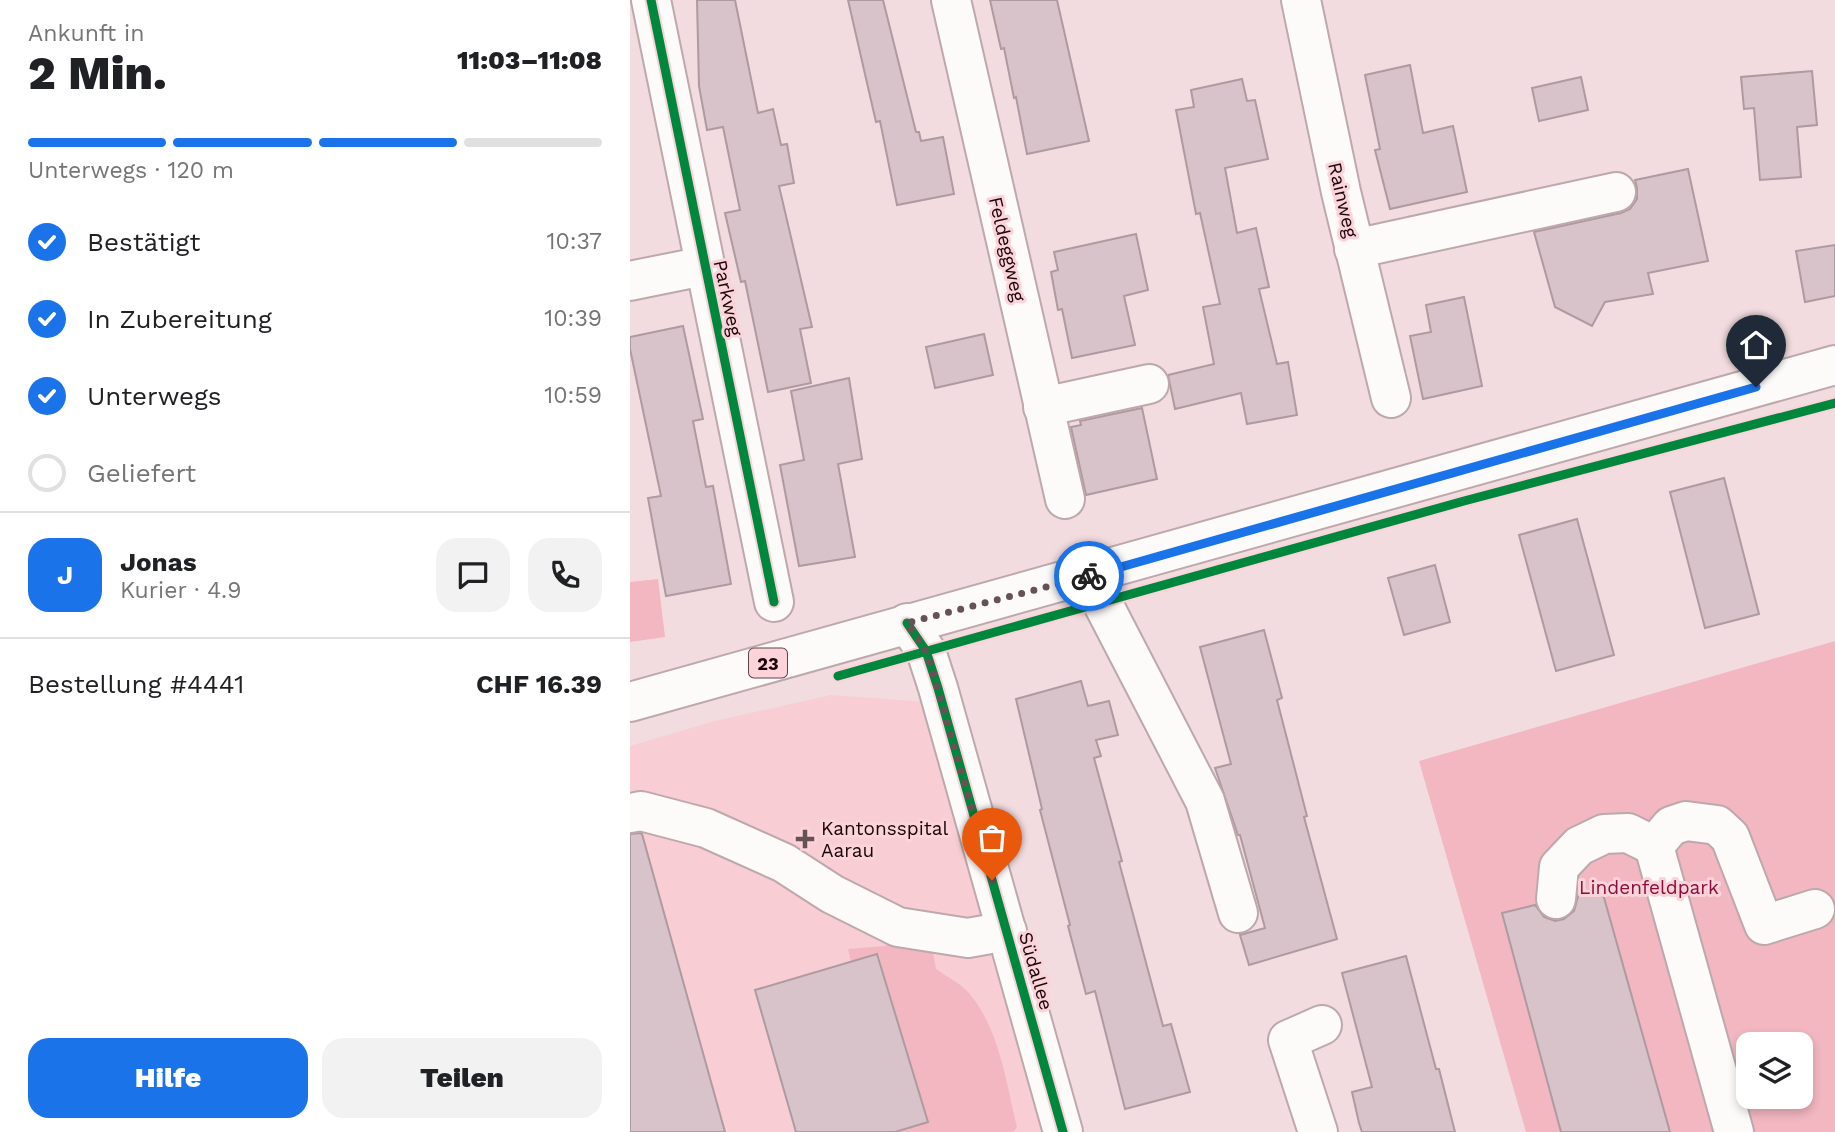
<!DOCTYPE html>
<html lang="de">
<meta charset="utf-8">
<style>
:root{--surface:#fff;--page:#f2f2f2;--text:#202124;--muted:#757577;--line:#e0e0e0;--accent:#1a73e8}
body{margin:0;font-family:"Work Sans",sans-serif;background:var(--page);color:var(--text);height:100vh;display:flex;flex-direction:column;font-size:26px;white-space:nowrap}
*{box-sizing:border-box;margin:0}
p{font-size:23px;color:var(--muted)}
.icon{flex:none;width:38px;height:38px;fill:none;stroke:currentColor;stroke-width:2;stroke-linecap:round;stroke-linejoin:round}
.map{position:relative;flex:1;overflow:hidden}
.details{display:flex;flex-direction:column;background:var(--surface);width:630px}
.details>*{flex:none}
.buttons{position:absolute;left:1106px;top:1032px;display:grid;gap:14px}
.buttons a{display:grid;place-items:center;width:77px;height:77px;border-radius:14px;background:var(--surface);box-shadow:0 4px 10px #0003;font-size:35px}
.pin{position:absolute;display:grid;place-items:center;width:60px;height:60px;color:#fff;margin:-72px -30px;border-radius:50% 50% 50% 0;rotate:-45deg;box-shadow:0 0 7px #0007}
.pin .icon{rotate:45deg}
.courier{position:absolute;display:grid;place-items:center;width:70px;height:70px;margin:-35px;border:5px solid #1a73e8;border-radius:50%;background:#fff;color:#222;box-shadow:0 2px 9px #0007}
.headline em{font-style:normal;font-weight:800}
.headline div{display:flex;flex-direction:column-reverse}
.headline{display:flex;align-items:center;justify-content:space-between;height:119px;padding:0 28px}
h1{font-size:46px;font-weight:800;line-height:52px}
.bar{display:grid;grid-template-columns:repeat(4,1fr);gap:10px 7px;align-content:center;height:84px;padding:0 28px}
.bar i{height:9px;border-radius:5px;background:var(--line)}
.bar .on{background:var(--accent)}
.bar p{grid-column:span 4}
.line{display:flex;align-items:center;gap:18px;padding:0 28px;border-top:2px solid var(--line)}
.line div{flex:1}
.round{display:grid;place-items:center;flex:none;width:74px;height:74px;border-radius:21px;background:var(--page)}
ol{padding:0 28px;list-style:none}
li{display:flex;align-items:center;gap:21px;height:77px}
li p{margin-inline-start:auto}
li .icon{padding:7px;border-radius:50%;background:var(--accent);color:#fff;stroke-width:4}
li:last-child{color:var(--muted)}
li i{width:38px;height:38px;border:4px solid var(--line);border-radius:50%}
.action{display:flex;gap:14px;margin-top:auto;padding:14px 28px}
.action a{flex:1;height:80px;border-radius:21px;background:var(--accent);color:#fff;font-size:28px;font-weight:800;line-height:80px;text-align:center}
.action a+a{background:var(--page);color:var(--text)}
main{display:flex;flex:1;min-height:0}
.map>svg:first-child{display:block}
.built{fill:#f8ced4}
.green{fill:#f2b7c1;fill-rule:evenodd}
.building{fill:#d8c3ca;stroke:#ae9aa0;stroke-width:2}
.lines{fill:none;stroke-linecap:round;stroke-linejoin:round}
.minor-casing{stroke:#bda8ab;stroke-width:42}
.major-casing{stroke:#bda8ab;stroke-width:42}
.minor{stroke:#fdfafa;stroke-width:38}
.major{stroke:#fdfafa;stroke-width:38}
.cycleway-casing{stroke:#fbd3d9;stroke-width:13}
.cycleway{stroke:#00873e;stroke-width:9}
.done{stroke:#665155;stroke-width:7;stroke-dasharray:0 12.6}
.route{stroke:#1a73e8;stroke-width:9}
.poi-dot{fill:#665155;stroke:#fbd3d9;stroke-width:2.5}
.labels{text-anchor:middle;dominant-baseline:central;stroke-width:6;stroke-linejoin:round;paint-order:stroke}
.shield{fill:#fbd3d9;stroke:#5e4448;stroke-width:2}
.shield-label{font-size:18px;font-weight:bold;fill:#1a060a}
.street-label{font-size:19px;fill:#1a060a;stroke:#fbd3d9}
.poi-label{font-size:19px;fill:#1a060a;stroke:#fbd3d9;text-anchor:start}
.park-label{font-size:19px;fill:#8d0d3c;stroke:#fbd3d9}
</style>
<main>
<section class="details">
<div class="headline"><div><h1>2 Min.</h1><p>Ankunft in</p></div><em>11:03–11:08</em></div>
<div class="bar"><i class="on"></i><i class="on"></i><i class="on"></i><i></i><p>Unterwegs · 120 m</p></div>
<ol>
<li><svg class="icon" aria-label="check" viewBox="0 0 24 24"><path d="M5 12l5 5 9-10"/></svg>Bestätigt<p>10:37</p></li>
<li><svg class="icon" aria-label="check" viewBox="0 0 24 24"><path d="M5 12l5 5 9-10"/></svg>In Zubereitung<p>10:39</p></li>
<li><svg class="icon" aria-label="check" viewBox="0 0 24 24"><path d="M5 12l5 5 9-10"/></svg>Unterwegs<p>10:59</p></li>
<li><i></i>Geliefert</li>
</ol>
<div class="line" style="height:126px"><b class="round" style="background:var(--accent);color:#fff">J</b><div><b>Jonas</b><p>Kurier · 4.9</p></div><a class="round"><svg class="icon" aria-label="chat" viewBox="0 0 24 24"><path d="M4 5h16v11H9l-5 4z"/></svg></a><a class="round"><svg class="icon" aria-label="phone" viewBox="0 0 24 24"><path d="M5 4h4l2 5-3 2q2 4 5 5l2-3 5 2v4C11 20 4 13 5 4z"/></svg></a></div>
<div class="line" style="height:91px"><div>Bestellung #4441</div><b>CHF 16.39</b></div>
<div class="action"><a>Hilfe</a><a>Teilen</a></div>
</section>
<div class="map">
<svg width="1205" height="1132" viewBox="0 0 1205 1132">
<rect width="100%" height="100%" fill="#f2dcdf"/>
<!-- built -->
<path class="built" d="M 201,695 L 312,703 L 433,1132 L 0,1132 L 0,746 L 85,721 Z"/>
<!-- green -->
<g class="green">
<path d="M 28,579 L 35,637 L 0,642 L 0,582 Z"/>
<path d="M 1205,641 L 1205,1132 L 896,1132 L 789,761 ZM 1118,1045 L 1171,1045 L 1171,1097 L 1118,1097 Z"/>
<path d="M 266,938 L 303,953 L 306,969 C 316,976 328,982 337,991 C 369,1026 376,1082 387,1127 L 383,1132 L 268,1132 L 298,1122 L 248,954 L 221,962 L 218,949 L 255,946 Z"/>
</g>
<!-- building -->
<g class="building">
<path d="M 67,0 L 105,0 L 128,113 L 143,109 L 151,145 L 157,144 L 164,183 L 149,186 L 182,327 L 170,329 L 181,383 L 138,392 L 115,281 L 111,282 L 95,213 L 110,210 L 93,127 L 77,130 L 69,86 Z"/>
<path d="M 218,0 L 253,0 L 286,132 L 289,132 L 291,141 L 313,137 L 324,194 L 267,205 L 250,121 L 246,122 Z"/>
<path d="M 360,0 L 427,0 L 459,141 L 397,154 L 386,97 L 384,98 L 374,48 L 371,49 Z"/>
<path d="M 780,65 L 793,133 L 823,126 L 837,192 L 760,209 L 745,150 L 750,149 L 735,75 Z"/>
<path d="M 1182,71 L 1187,125 L 1167,127 L 1171,177 L 1130,180 L 1124,108 L 1114,109 L 1111,77 Z"/>
<path d="M 951,77 L 958,110 L 909,121 L 902,88 Z"/>
<path d="M 612,79 L 617,101 L 625,100 L 638,159 L 595,168 L 607,233 L 626,228 L 639,287 L 629,289 L 647,364 L 658,362 L 667,415 L 617,424 L 611,393 L 545,409 L 538,375 L 584,364 L 573,307 L 590,304 L 570,213 L 566,214 L 546,110 L 564,107 L 561,90 Z"/>
<path d="M 1058,169 L 1078,261 L 1018,273 L 1023,294 L 975,302 L 962,326 L 925,307 L 904,232 L 991,213 L 1000,209 L 1007,199 L 1007,188 L 1005,180 Z"/>
<path d="M 506,234 L 518,290 L 494,296 L 505,345 L 442,358 L 432,309 L 428,310 L 421,272 L 428,270 L 424,252 Z"/>
<path d="M 1205,245 L 1205,296 L 1175,302 L 1166,251 Z"/>
<path d="M 834,297 L 852,386 L 793,399 L 780,336 L 801,332 L 796,305 Z"/>
<path d="M 53,326 L 73,419 L 63,421 L 76,487 L 83,486 L 101,584 L 36,596 L 18,498 L 31,496 L 0,349 L 0,337 Z"/>
<path d="M 354,334 L 363,375 L 305,388 L 296,347 Z"/>
<path d="M 219,378 L 232,459 L 208,464 L 225,557 L 169,566 L 150,465 L 174,460 L 161,391 Z"/>
<path d="M 512,408 L 527,479 L 456,495 L 441,427 L 451,425 L 450,421 Z"/>
<path d="M 1094,478 L 1129,614 L 1075,628 L 1040,492 Z"/>
<path d="M 947,519 L 984,655 L 926,671 L 889,535 Z"/>
<path d="M 805,565 L 820,622 L 774,635 L 758,578 Z"/>
<path d="M 634,630 L 652,698 L 647,700 L 677,816 L 674,817 L 707,939 L 619,965 L 610,935 L 635,928 L 610,835 L 608,835 L 585,768 L 601,764 L 570,647 Z"/>
<path d="M 451,681 L 458,706 L 479,701 L 488,735 L 466,740 L 471,756 L 464,758 L 492,861 L 489,862 L 533,1026 L 541,1024 L 560,1092 L 495,1109 L 465,991 L 456,994 L 438,926 L 440,925 L 410,810 L 412,809 L 386,699 Z"/>
<path d="M 10,833 L 12,834 L 95,1132 L 0,1132 L 0,834 Z"/>
<path d="M 971,887 L 1040,1132 L 931,1132 L 872,913 L 905,905 L 914,917 L 925,921 L 934,919 L 944,911 L 949,893 Z"/>
<path d="M 247,954 L 298,1122 L 265,1132 L 166,1132 L 125,990 Z"/>
<path d="M 776,956 L 806,1069 L 809,1069 L 825,1132 L 732,1132 L 729,1123 L 722,1092 L 742,1087 L 712,973 Z"/>
</g>
<g class="lines">
<!-- minor casing -->
<g class="minor-casing">
<g id="minor">
<path d="M 21,0 L 144,602"/>
<path d="M 321,0 L 435,499"/>
<path d="M 671,0 L 711,192 L 761,398"/>
<path d="M 724,249 L 986,192"/>
<path d="M 0,281 L 74,266"/>
<path d="M 413,407 L 519,384"/>
<path d="M 463,574 L 472,602 L 575,801 L 608,913"/>
<path d="M 277,623 L 296,651 L 308,688 L 433,1132"/>
<path d="M 0,813 L 11,811 L 76,828 L 154,863 L 202,894 L 268,927 L 338,938 L 377,931"/>
<path d="M 926,899 L 929,867 L 949,846 L 974,834 L 998,833 L 1024,846"/>
<path d="M 688,1132 L 658,1040 L 692,1025"/>
<path d="M 1104,1132 L 1024,846 L 1041,826 L 1056,821 L 1087,825 L 1100,837 L 1134,925 L 1185,909"/>
</g>
</g>
<!-- major casing -->
<g class="major-casing">
<path id="major" d="M 0,702 L 1205,365"/>
</g>
<!-- minor -->
<use href="#minor" class="minor"/>
<!-- major -->
<use href="#major" class="major"/>
<!-- cycleway casing -->
<g class="cycleway-casing">
<g id="cycleway">
<path d="M 21,0 L 144,602"/>
<path d="M 277,623 L 296,651 L 308,688 L 433,1132"/>
<path d="M 208,676 L 834,501 L 1205,403"/>
</g>
</g>
<!-- cycleway -->
<use href="#cycleway" class="cycleway"/>
</g>
<g class="lines">
<!-- done -->
<path class="done" d="M 362,880 L 302,669 L 296,651 L 277,623 L 459,576"/>
<!-- route -->
<path class="route" d="M 459,576 L 1126,387"/>
</g>
<!-- markers -->
<path class="poi-dot" d="M171.5 828.5h7v7h7v7h-7v7h-7v-7h-7v-7h7z"/>
<g class="labels">
<!-- shield labels -->
<rect class="shield" x="119" y="648.5" width="38" height="29" rx="5"/>
<g class="shield-label">
<text x="138" y="663">23</text>
</g>
<!-- street labels -->
<g class="street-label">
<text transform="translate(713 200) rotate(77)">Rainweg</text>
<text transform="translate(377 249) rotate(77)">Feldeggweg</text>
<text transform="translate(98 298) rotate(78)">Parkweg</text>
<text transform="translate(406 971) rotate(74)">Südallee</text>
</g>
<!-- poi labels -->
<g class="poi-label">
<text x="191" y="828">Kantonsspital<tspan x="191" dy="22">Aarau</tspan></text>
</g>
<!-- park labels -->
<g class="park-label">
<text x="1019" y="887">Lindenfeldpark</text>
</g>
</g>
</svg>
<div class="buttons">
<a><svg class="icon" aria-label="layers" viewBox="0 0 24 24"><path d="M12 4l9 5-9 5-9-5zM3 14l9 5 9-5"/></svg></a>
</div>
<div class="pin" style="left:362px;top:880px;background:#ea580c"><svg class="icon" aria-label="bag" viewBox="0 0 24 24"><path d="M5 8h14l-1 12H6zM9 8a3 3 0 0 1 6 0"/></svg></div>
<div class="pin" style="left:1126px;top:387px;background:#1f2937"><svg class="icon" aria-label="home" viewBox="0 0 24 24"><path d="M3 11l9-7 9 7M6 9v11h12V9"/></svg></div>
<div class="courier" style="left:459px;top:576px"><svg class="icon" aria-label="bike" viewBox="0 0 24 24"><circle cx="6" cy="16" r="4"/><circle cx="18" cy="16" r="4"/><path d="M6 16l4-8h5l3 8M10 8l3 8H6M13 5h3"/></svg></div>
</div>
</main>
